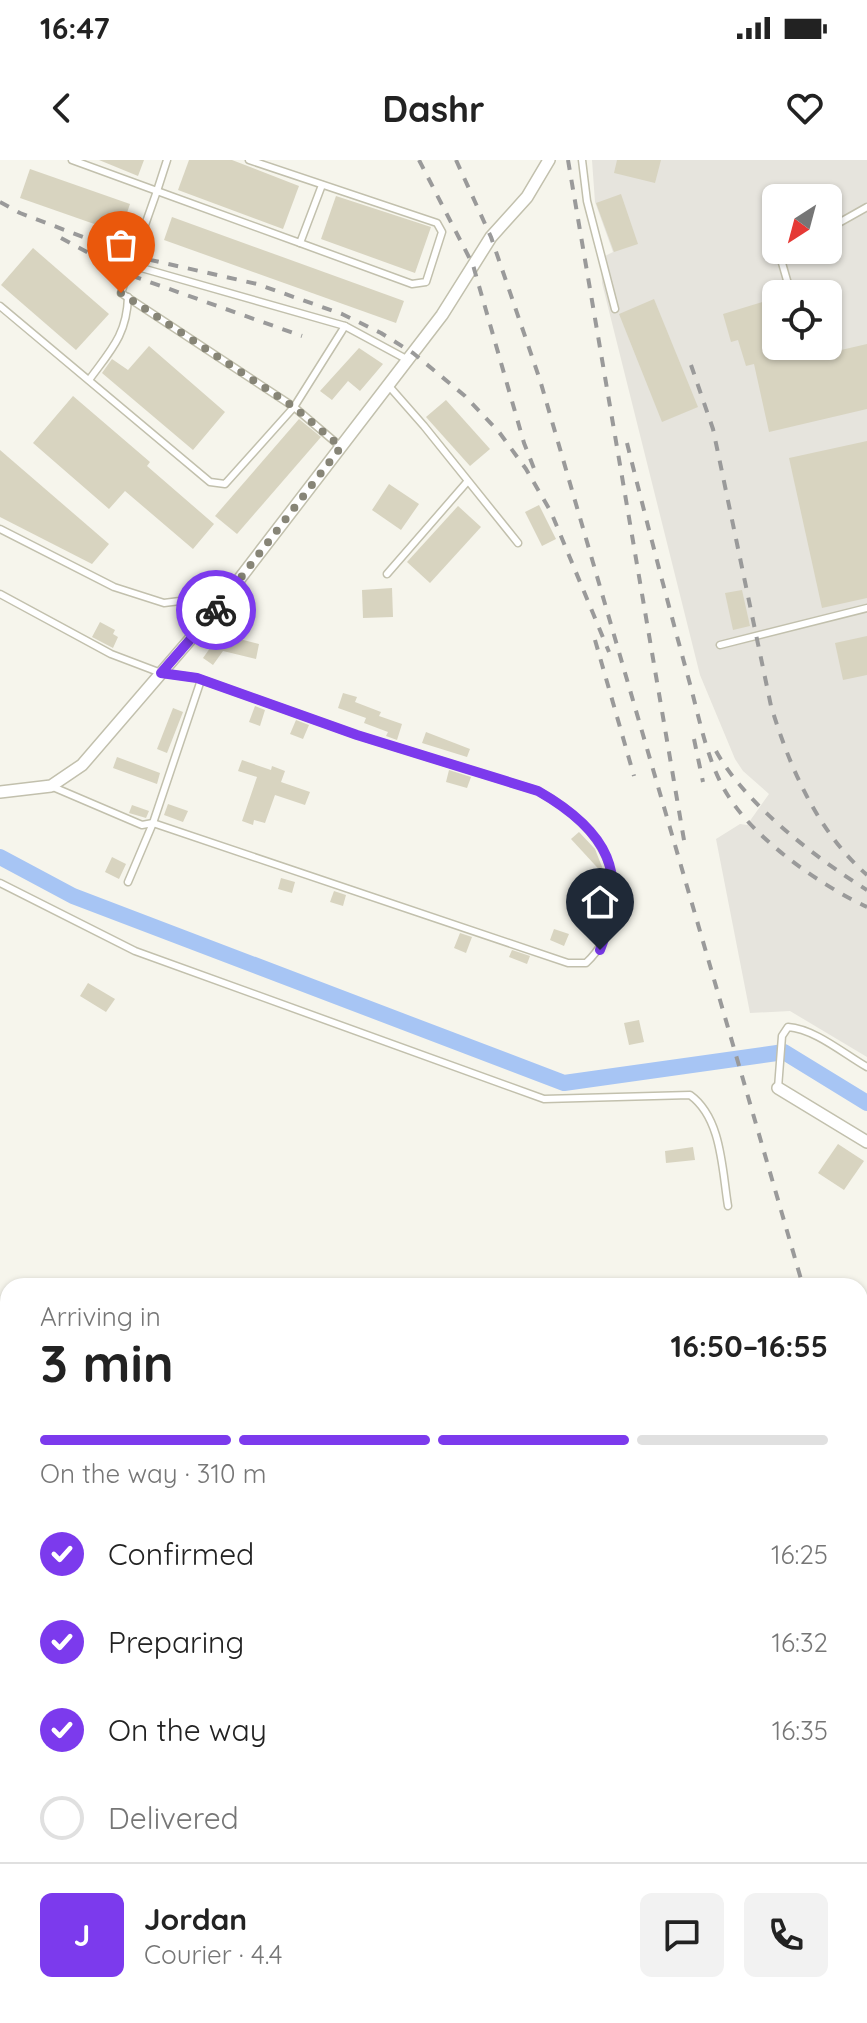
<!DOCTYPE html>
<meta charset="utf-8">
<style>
:root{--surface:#fff;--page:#f2f2f2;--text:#222;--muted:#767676;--line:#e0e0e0;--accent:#7c3aed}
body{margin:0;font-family:Quicksand,sans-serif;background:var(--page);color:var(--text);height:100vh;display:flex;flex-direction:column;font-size:30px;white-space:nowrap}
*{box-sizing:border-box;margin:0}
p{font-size:26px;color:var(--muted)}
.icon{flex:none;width:44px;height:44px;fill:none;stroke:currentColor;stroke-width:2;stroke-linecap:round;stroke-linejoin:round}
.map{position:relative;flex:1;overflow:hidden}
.panel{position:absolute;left:0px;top:1118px;width:868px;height:746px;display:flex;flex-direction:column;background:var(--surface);border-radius:24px 24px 0 0;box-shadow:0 2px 6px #0004}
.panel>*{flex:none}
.needle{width:52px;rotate:216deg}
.tools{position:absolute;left:762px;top:24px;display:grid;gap:16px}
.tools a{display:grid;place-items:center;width:80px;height:80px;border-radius:12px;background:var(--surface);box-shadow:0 2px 6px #0004;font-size:40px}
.pin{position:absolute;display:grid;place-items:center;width:68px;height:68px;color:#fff;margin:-82px -34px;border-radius:50% 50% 50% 0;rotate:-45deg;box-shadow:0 0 8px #0007}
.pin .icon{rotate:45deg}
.courier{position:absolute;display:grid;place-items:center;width:80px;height:80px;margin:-40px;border:6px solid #7c3aed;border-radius:50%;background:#fff;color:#222;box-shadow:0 2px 10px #0007}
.summary em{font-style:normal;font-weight:700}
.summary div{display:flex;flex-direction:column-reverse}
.summary{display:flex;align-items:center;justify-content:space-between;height:136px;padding:0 40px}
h1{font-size:52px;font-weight:700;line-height:60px}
.bar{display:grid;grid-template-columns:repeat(4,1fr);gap:12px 8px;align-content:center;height:96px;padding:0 40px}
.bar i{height:10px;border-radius:6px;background:var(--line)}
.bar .current{background:var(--accent)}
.bar p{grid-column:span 4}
.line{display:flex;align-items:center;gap:20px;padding:0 40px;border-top:2px solid var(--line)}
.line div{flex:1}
.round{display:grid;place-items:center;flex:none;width:84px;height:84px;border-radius:12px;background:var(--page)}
ol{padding:0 40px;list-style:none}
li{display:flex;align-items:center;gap:24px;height:88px}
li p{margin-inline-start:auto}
li .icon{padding:8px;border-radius:50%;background:var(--accent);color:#fff;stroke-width:4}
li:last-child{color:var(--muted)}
li i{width:44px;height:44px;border:4px solid var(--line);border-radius:50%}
.status{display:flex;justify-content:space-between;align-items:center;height:56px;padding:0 40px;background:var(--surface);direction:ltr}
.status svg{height:22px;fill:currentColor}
header{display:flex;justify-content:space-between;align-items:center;height:104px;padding:0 40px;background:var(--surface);font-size:36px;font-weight:700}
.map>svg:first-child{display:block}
.industrial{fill:#e6e4dd;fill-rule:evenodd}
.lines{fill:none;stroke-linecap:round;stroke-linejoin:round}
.canal{stroke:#a7c5f4;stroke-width:16}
.building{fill:#d8d4c0}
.service-casing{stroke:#c2c0ad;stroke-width:9}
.minor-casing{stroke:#c2c0ad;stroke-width:14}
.service{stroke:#fff;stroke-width:6}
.minor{stroke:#fff;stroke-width:11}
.rail{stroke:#9a9a9a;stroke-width:4;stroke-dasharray:10 10;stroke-linecap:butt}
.done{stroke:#878577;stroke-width:8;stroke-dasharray:0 14.4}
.route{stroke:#7c3aed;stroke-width:10}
</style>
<div class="status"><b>16:47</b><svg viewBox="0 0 49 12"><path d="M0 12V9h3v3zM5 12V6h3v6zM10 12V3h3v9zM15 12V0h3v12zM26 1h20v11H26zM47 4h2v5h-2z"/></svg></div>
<header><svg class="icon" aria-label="back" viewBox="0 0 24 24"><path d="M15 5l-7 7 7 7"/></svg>Dashr<svg class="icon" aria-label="heart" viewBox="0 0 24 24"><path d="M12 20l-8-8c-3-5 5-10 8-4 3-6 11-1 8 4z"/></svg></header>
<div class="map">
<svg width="867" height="1863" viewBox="0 0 867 1863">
<rect width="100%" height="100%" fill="#f6f5ec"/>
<!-- industrial -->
<path class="industrial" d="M 592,0 L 867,0 L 867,897 L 790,851 L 750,853 L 716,679 L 740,664 L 747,665 L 769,634 L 743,611 L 735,599 L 700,515 L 602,123 L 601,98 L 613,92 L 595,42 ZM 776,38 L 828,38 L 828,90 L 776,90 ZM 776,134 L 828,134 L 828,186 L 776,186 Z"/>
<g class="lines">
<!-- canal -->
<path class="canal" d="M 0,697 L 73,736 L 564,923 L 784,892 L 867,943"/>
</g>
<!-- building -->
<g class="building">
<path d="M 99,0 L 144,0 L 138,16 Z"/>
<path d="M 189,0 L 232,0 L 299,26 L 283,69 L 178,30 Z"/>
<path d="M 617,0 L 661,0 L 655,23 L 614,13 Z"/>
<path d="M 30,9 L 130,44 L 120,73 L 20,38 Z"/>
<path d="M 621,34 L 638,84 L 614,92 L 596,43 Z"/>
<path d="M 336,36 L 431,67 L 415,113 L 321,79 Z"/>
<path d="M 172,57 L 404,141 L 396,163 L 164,80 Z"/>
<path d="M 33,88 L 109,154 L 76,190 L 1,125 Z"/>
<path d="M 776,138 L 776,186 L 799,186 L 802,199 L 867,184 L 867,249 L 769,272 L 754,204 L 746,206 L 738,180 L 731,182 L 723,154 Z"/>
<path d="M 654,139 L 698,247 L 662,262 L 619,154 Z"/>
<path d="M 149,186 L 225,252 L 193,290 L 102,213 L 112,199 L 128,210 Z"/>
<path d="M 359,188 L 383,204 L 360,231 L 348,221 L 332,240 L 320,231 Z"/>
<path d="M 73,236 L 150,302 L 147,306 L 214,364 L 193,389 L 125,331 L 109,349 L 33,283 Z"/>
<path d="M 446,240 L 490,289 L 470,306 L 426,257 Z"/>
<path d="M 299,259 L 321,277 L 237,374 L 215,356 Z"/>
<path d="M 867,281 L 867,438 L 822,448 L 789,298 Z"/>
<path d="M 0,290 L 109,384 L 92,404 L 0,357 Z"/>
<path d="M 389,324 L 419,344 L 401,370 L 372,350 Z"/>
<path d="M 539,345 L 556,379 L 542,386 L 525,352 Z"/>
<path d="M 458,346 L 481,367 L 430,423 L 407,402 Z"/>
<path d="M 392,428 L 393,457 L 363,458 L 362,430 Z"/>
<path d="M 742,430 L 750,466 L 733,470 L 725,433 Z"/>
<path d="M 100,462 L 115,470 L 113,474 L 118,477 L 113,488 L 92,477 Z"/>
<path d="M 220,474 L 259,484 L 256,499 L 223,491 L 213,505 L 203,498 Z"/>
<path d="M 867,476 L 867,515 L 843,520 L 835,483 Z"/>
<path d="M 343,533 L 357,537 L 355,542 L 381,552 L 379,556 L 402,564 L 397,580 L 386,576 L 388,572 L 364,563 L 366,558 L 338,548 Z"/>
<path d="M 255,546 L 265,550 L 260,566 L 249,562 Z"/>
<path d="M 173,548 L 183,552 L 167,593 L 157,589 Z"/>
<path d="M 296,560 L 309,565 L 303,579 L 290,574 Z"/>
<path d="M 426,572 L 470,589 L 467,597 L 422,583 Z"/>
<path d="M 117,597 L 160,613 L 157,624 L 113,608 Z"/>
<path d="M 242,600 L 271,610 L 272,606 L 285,611 L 281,622 L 310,632 L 305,645 L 275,635 L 265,663 L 254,660 L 253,665 L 242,661 L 257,617 L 238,611 Z"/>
<path d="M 449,610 L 471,617 L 467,628 L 446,622 Z"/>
<path d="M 168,644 L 188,651 L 183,662 L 164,655 Z"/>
<path d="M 132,645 L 149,651 L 146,658 L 129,653 Z"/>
<path d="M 579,672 L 595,689 L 606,717 L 571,679 Z"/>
<path d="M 112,697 L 126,704 L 119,719 L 105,712 Z"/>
<path d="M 281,718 L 295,722 L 292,733 L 278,729 Z"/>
<path d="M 334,731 L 346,735 L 343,746 L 330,742 Z"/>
<path d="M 554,769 L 569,774 L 564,786 L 550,780 Z"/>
<path d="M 460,773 L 472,777 L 466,793 L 454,788 Z"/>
<path d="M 512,790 L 530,796 L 527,804 L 509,797 Z"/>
<path d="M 88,823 L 115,839 L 106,852 L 80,836 Z"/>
<path d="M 639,860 L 644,882 L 629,885 L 624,863 Z"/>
<path d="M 838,984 L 864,1001 L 844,1030 L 818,1013 Z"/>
<path d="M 693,987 L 695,1000 L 666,1003 L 665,991 Z"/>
</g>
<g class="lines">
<!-- service casing -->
<g class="service-casing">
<g id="service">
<path d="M 72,0 L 157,31 L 121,133 L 294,247 L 345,166"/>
<path d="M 167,0 L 157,31 L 300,83 L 322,25"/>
<path d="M 249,0 L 437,63 L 442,72 L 426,122 L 412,124 L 300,83"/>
<path d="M 582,0 L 587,41 L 615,149"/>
<path d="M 828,69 L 867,47"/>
<path d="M 131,105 L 345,166 L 408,200"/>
<path d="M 791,134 L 782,103 L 791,90"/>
<path d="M 0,146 L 210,322 L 225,324 L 294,247 L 341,287"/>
<path d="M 89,220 C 110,191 127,175 128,137"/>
<path d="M 388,225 L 424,266 L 518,383"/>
<path d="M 0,369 L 114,427 L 164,443 L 227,435"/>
<path d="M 387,414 L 467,322"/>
<path d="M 0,434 L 111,494 L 161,513 L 197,518 L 357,575 L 538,631 C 585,657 624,697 611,755 C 607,775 601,789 586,803 L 568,803 L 153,663 L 142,665 L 53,627"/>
<path d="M 720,485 L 867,448"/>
<path d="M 128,722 L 153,663 L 201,520"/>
<path d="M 0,723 L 135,791 L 544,939 L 690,935 C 722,958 722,1010 728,1046"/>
<path d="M 778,928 L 782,876 L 788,867 C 815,869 844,894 867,907"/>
</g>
</g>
<!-- minor casing -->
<g class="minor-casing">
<g id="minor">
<path d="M 0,632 L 51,626 L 82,605 L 218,447 L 442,155 L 491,77 L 527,37 L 549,0"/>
<path d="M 778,928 L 867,982"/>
<path d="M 0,1733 L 8,1746"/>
<path d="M 80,1856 L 84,1863"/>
<path d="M 11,1863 L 20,1856"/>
</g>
</g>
<!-- service -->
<use href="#service" class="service"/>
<!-- minor -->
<use href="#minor" class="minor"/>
<!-- rail -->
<g class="rail">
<path d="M 419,0 L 473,105 L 524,283 L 535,311"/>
<path d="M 456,0 L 491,77 L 540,220 L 803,1126"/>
<path d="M 568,0 L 685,686"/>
<path d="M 0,42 L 20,53 L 133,96 L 257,124 L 342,154 L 381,173 L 413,193 L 465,236 L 499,272 L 526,309 L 551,352 L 609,492"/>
<path d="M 61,78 L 127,114 L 302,176"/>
<path d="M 691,205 L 713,269 L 771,546 C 790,608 817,671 867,715"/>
<path d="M 627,283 C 647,363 668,444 690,524 C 700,561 707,601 727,634 C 754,679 820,725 867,747"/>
<path d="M 595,480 L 634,616"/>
<path d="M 694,579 L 703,622"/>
<path d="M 716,591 C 744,643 817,699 867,730"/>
<path d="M 0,1168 L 8,1175"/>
<path d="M 860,1321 L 867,1345"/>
<path d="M 0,1702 L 8,1714"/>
<path d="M 93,1856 L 97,1863"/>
<path d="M 630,1856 L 635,1863"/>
</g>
</g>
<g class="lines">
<!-- done -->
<path class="done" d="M 121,133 L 294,247 L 341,287 L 216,450"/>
<!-- route -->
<path class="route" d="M 216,450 L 161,513 L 197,518 L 357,575 L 538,631 C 608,671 630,713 600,790"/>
</g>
</svg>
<div class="tools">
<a><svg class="needle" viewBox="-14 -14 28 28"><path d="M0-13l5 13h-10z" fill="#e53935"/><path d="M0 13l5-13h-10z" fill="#767676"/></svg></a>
<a><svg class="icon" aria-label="locate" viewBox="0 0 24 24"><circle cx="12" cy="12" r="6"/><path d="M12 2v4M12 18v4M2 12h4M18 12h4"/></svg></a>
</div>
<div class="pin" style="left:121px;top:133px;background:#ea580c"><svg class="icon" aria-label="bag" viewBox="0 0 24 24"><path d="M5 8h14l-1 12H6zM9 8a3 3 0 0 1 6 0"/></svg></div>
<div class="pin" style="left:600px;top:790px;background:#1f2937"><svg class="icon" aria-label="home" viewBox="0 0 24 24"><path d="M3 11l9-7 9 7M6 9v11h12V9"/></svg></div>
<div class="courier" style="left:216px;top:450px"><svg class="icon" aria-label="bike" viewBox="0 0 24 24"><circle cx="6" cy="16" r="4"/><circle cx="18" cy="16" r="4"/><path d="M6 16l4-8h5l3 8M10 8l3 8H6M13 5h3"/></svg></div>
<section class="panel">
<div class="summary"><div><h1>3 min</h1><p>Arriving in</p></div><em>16:50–16:55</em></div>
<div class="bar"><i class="current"></i><i class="current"></i><i class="current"></i><i></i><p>On the way · 310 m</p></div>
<ol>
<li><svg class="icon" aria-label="check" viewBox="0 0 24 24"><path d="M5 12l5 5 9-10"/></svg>Confirmed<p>16:25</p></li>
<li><svg class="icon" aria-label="check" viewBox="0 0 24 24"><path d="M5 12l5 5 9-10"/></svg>Preparing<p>16:32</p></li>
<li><svg class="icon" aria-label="check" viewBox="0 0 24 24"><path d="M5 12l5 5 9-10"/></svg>On the way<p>16:35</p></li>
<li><i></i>Delivered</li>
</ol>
<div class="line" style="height:144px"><b class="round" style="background:var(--accent);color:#fff">J</b><div><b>Jordan</b><p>Courier · 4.4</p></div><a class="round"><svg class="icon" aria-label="chat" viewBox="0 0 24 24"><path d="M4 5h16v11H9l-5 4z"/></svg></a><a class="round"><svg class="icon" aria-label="phone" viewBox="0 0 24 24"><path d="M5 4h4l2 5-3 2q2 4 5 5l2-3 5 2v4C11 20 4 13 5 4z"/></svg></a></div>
</section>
</div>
